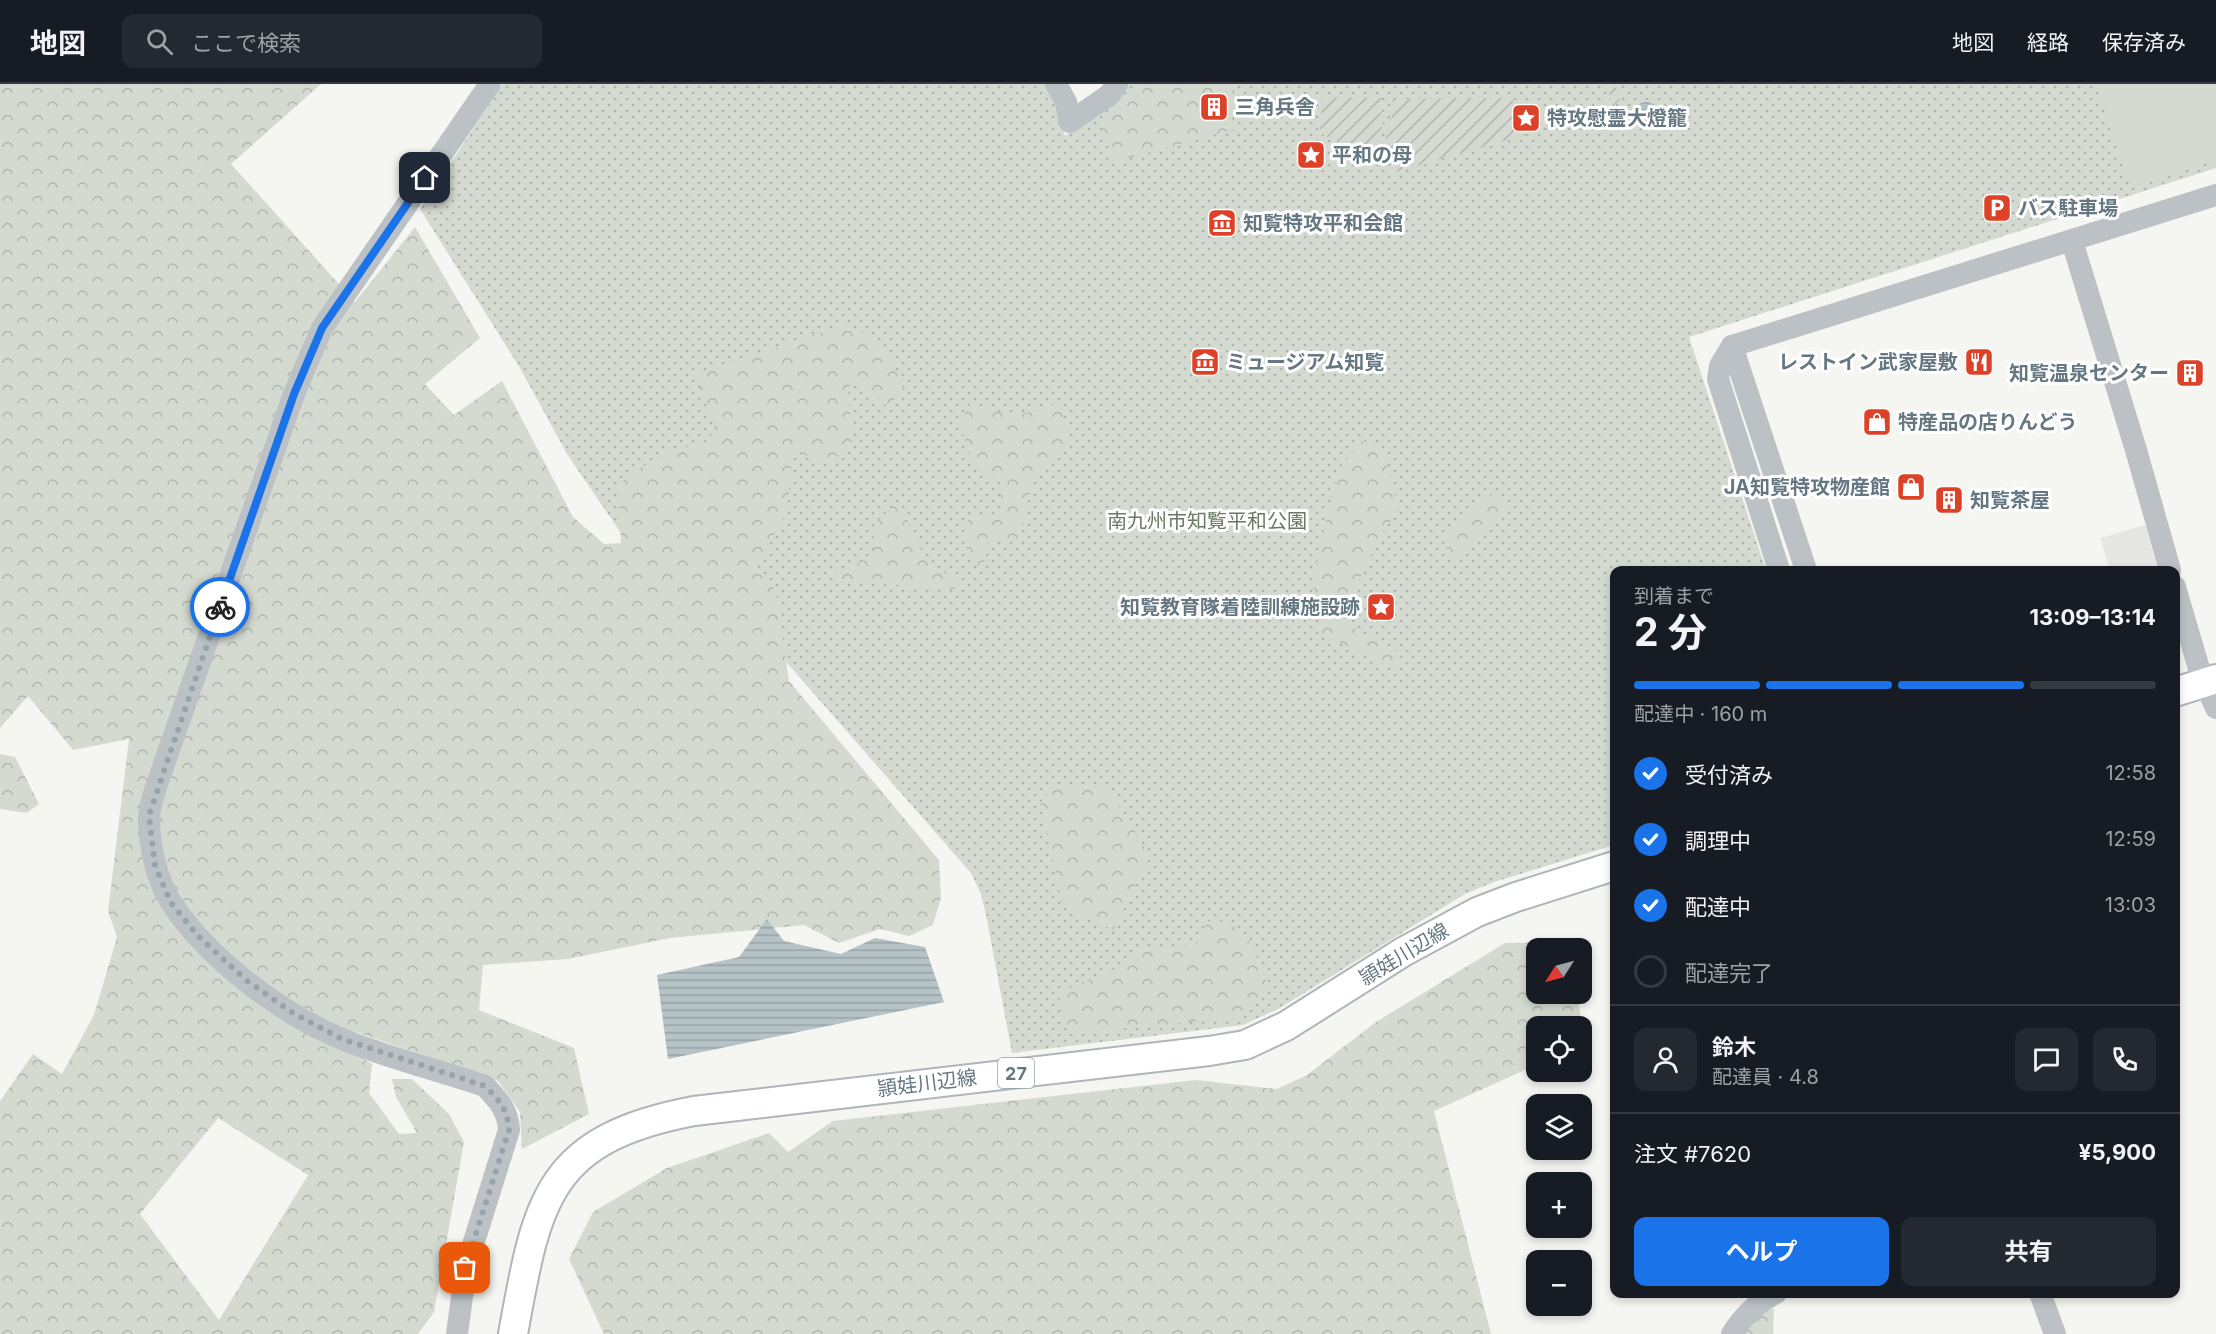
<!DOCTYPE html>
<html lang="ja">
<meta charset="utf-8">
<style>
:root{--surface:#171b24;--page:#242831;--text:#f1f3f6;--muted:#9ea1a6;--line:#363941;--accent:#1a73e8}
body{margin:0;font-family:Inter,"Noto Sans JP",sans-serif;background:var(--page);color:var(--text);height:100vh;display:flex;flex-direction:column;font-size:22px;white-space:nowrap}
*{box-sizing:border-box;margin:0}
p{font-size:20px;color:var(--muted)}
.icon{flex:none;width:33px;height:33px;fill:none;stroke:currentColor;stroke-width:2;stroke-linecap:round;stroke-linejoin:round}
.map{position:relative;flex:1;overflow:hidden}
.panel{position:absolute;left:1610px;top:482px;width:570px;height:732px;display:flex;flex-direction:column;background:var(--surface);border-radius:12px;box-shadow:0 3px 9px #0003}
.panel>*{flex:none}
.needle{width:39px;rotate:234deg}
.tools{position:absolute;left:1526px;top:854px;display:grid;gap:12px}
.tools a{display:grid;place-items:center;width:66px;height:66px;border-radius:12px;background:var(--surface);box-shadow:0 3px 9px #0003;font-size:30px}
.pin{position:absolute;display:grid;place-items:center;width:51px;height:51px;color:#fff;margin:-26px;border-radius:12px;box-shadow:0 3px 9px #0006}
.courier{position:absolute;display:grid;place-items:center;width:60px;height:60px;margin:-30px;border:4px solid #1a73e8;border-radius:50%;background:#fff;color:#222;box-shadow:0 2px 8px #0007}
.headline em{font-style:normal;font-weight:700}
.headline div{display:flex;flex-direction:column-reverse}
.headline{display:flex;align-items:center;justify-content:space-between;height:102px;padding:0 24px}
h1{font-size:39px;font-weight:700;line-height:45px}
.bar{display:grid;grid-template-columns:repeat(4,1fr);gap:9px 6px;align-content:center;height:72px;padding:0 24px}
.bar i{height:8px;border-radius:4px;background:var(--line)}
.bar .active{background:var(--accent)}
.bar p{grid-column:span 4}
.line{display:flex;align-items:center;gap:15px;padding:0 24px;border-top:2px solid var(--line)}
.line div{flex:1}
.round{display:grid;place-items:center;flex:none;width:63px;height:63px;border-radius:12px;background:var(--page)}
ol{padding:0 24px;list-style:none}
li{display:flex;align-items:center;gap:18px;height:66px}
li p{margin-inline-start:auto}
li .icon{padding:6px;border-radius:50%;background:var(--accent);color:#fff;stroke-width:4}
li:last-child{color:var(--muted)}
li i{width:33px;height:33px;border:3px solid var(--line);border-radius:50%}
.button{display:flex;gap:12px;margin-top:auto;padding:12px 24px}
.button a{flex:1;height:69px;border-radius:12px;background:var(--accent);color:#fff;font-size:24px;font-weight:700;line-height:69px;text-align:center}
.button a+a{background:var(--page);color:var(--text)}
header{display:flex;align-items:center;gap:36px;box-sizing:border-box;height:84px;padding:0 30px;background:var(--surface);border-bottom:2px solid var(--line)}
header strong{font-size:28px}
nav{display:flex;gap:33px;margin-inline-start:auto;font-size:21px}
.search{width:420px;height:54px;background:var(--page);display:flex;align-items:center;gap:15px;box-sizing:border-box;padding:0 21px;border-radius:12px;color:var(--muted);font-size:22px}
.map>svg:first-child{display:block}
.built{fill:#e6e6e5}
.grass{fill:url(#grass-dots)}
.forest{fill:url(#forest-crowns);fill-rule:evenodd}
.garden{fill:url(#garden-furrows)}
.pitch{fill:#d5dad1}
.water{fill:url(#water-rules)}
.lines{fill:none;stroke-linecap:round;stroke-linejoin:round}
.major-casing{stroke:#afb5b8;stroke-width:32}
.minor{stroke:#bbc1c4;stroke-width:22}
.major{stroke:#fff;stroke-width:28}
.done{stroke:#97a4a9;stroke-width:6;stroke-dasharray:0 10.8}
.route{stroke:#1a73e8;stroke-width:8}
.labels{text-anchor:middle;dominant-baseline:central;stroke-width:6;stroke-linejoin:round;paint-order:stroke}
.shield{fill:#fff;stroke:#93a0a8;stroke-width:1.5}
.shield-label{font-size:18px;font-weight:bold;fill:#657882}
.poi-label{font-size:20px;font-weight:bold;fill:#657882;stroke:#fff;text-anchor:start}
.park-label{font-size:20px;fill:#6a7963;stroke:#fff}
.street-label{font-size:20px;fill:#657882;stroke:#fff}
</style>
<header>
<strong>地図</strong>
<div class="search"><svg class="icon" aria-label="search" viewBox="0 0 24 24"><circle cx="10" cy="10" r="6"/><path d="M15 15l6 6"/></svg>ここで検索</div>
<nav><a>地図</a><a>経路</a><a>保存済み</a></nav>
</header>
<div class="map">
<svg width="2216" height="1250" viewBox="0 0 2216 1250">
<defs>
<pattern id="grass-dots" width="8" height="8" patternUnits="userSpaceOnUse" patternTransform="scale(1.5)"><rect width="8" height="8" fill="#d5dad1"/><path d="M2 2h.1M6 6h.1" fill="none" stroke="#b0b6af" stroke-width="1.8" stroke-linecap="round"/></pattern>
<pattern id="forest-crowns" width="20" height="18" patternUnits="userSpaceOnUse" patternTransform="scale(1.5)"><rect width="20" height="18" fill="#d5dad1"/><path d="M2 6a3 3 0 1 1 6 0M12 15a3 3 0 1 1 6 0" fill="none" stroke="#b0b6af"/></pattern>
<pattern id="garden-furrows" width="10" height="10" patternUnits="userSpaceOnUse" patternTransform="scale(1.5)"><rect width="10" height="10" fill="#d5dad1"/><path d="M-1 1l2-2M0 10L10 0M9 11l2-2" fill="none" stroke="#b0b6af"/></pattern>
<pattern id="water-rules" width="6" height="5" patternUnits="userSpaceOnUse" patternTransform="scale(1.5)"><rect width="6" height="5" fill="#b5c3c6"/><path d="M0 2.5h6" fill="none" stroke="#97a3a6"/></pattern>
</defs>
<rect width="100%" height="100%" fill="#f5f5f1"/>
<!-- built -->
<path class="built" d="M 2145,441 L 2158,486 L 2110,486 L 2100,454 Z"/>
<!-- grass -->
<path class="grass" d="M 503,0 L 1045,0 L 1053,11 L 1065,52 L 1112,16 L 1125,0 L 2216,0 L 2216,84 L 1689,253 L 1766,486 L 1614,486 L 1614,761 L 1494,798 L 1465,810 L 1280,924 L 1243,941 L 1012,969 L 986,831 L 981,810 L 971,789 L 766,555 L 623,452 L 567,370 L 520,284 L 420,125 Z"/>
<!-- forest -->
<g class="forest">
<path d="M 0,0 L 321,0 L 231,80 L 355,218 L 415,143 L 480,254 L 425,300 L 454,331 L 502,297 L 573,433 L 604,460 L 621,459 L 618,400 L 669,365 L 703,361 L 716,346 L 695,290 L 778,264 L 847,239 L 887,266 L 905,309 L 885,321 L 859,298 L 848,303 L 852,357 L 834,376 L 820,379 L 793,364 L 787,428 L 757,482 L 776,508 L 789,597 L 939,776 L 941,814 L 933,841 L 909,852 L 880,845 L 839,859 L 804,841 L 670,854 L 568,875 L 483,881 L 479,926 L 574,964 L 589,1030 L 522,1065 L 520,1028 L 498,997 L 353,947 L 348,966 L 372,980 L 369,1009 L 399,1050 L 417,1049 L 396,1013 L 392,995 L 412,995 L 449,1030 L 464,1058 L 434,1228 L 418,1250 L 0,1250 L 0,1017 L 33,970 L 62,990 L 94,931 L 117,853 L 108,827 L 129,655 L 73,666 L 28,612 L 0,644 ZM 218,1034 L 308,1091 L 219,1236 L 140,1130 Z"/>
<path d="M 1141,0 L 1227,0 L 1237,9 L 1240,35 L 1235,45 L 1118,77 L 1112,72 L 1102,42 Z"/>
<path d="M 1060,319 L 1072,359 L 1032,398 L 1020,456 L 987,459 L 985,477 L 978,482 C 965,462 958,455 970,433 L 1002,434 L 1000,397 L 973,384 L 960,340 L 970,320 L 1015,332 Z"/>
<path d="M 1362,357 L 1381,360 L 1399,425 L 1380,452 L 1356,502 L 1351,543 L 1401,570 L 1397,587 L 1321,549 L 1320,530 L 1313,506 L 1318,472 L 1338,386 Z"/>
<path d="M 1493,410 L 1504,415 L 1505,428 L 1464,472 L 1453,472 L 1445,462 L 1445,450 L 1480,418 Z"/>
<path d="M 894,421 L 906,430 L 912,451 L 932,484 L 960,495 L 957,505 L 839,497 L 835,489 L 873,473 L 874,441 Z"/>
<path d="M 0,670 L 15,673 L 39,720 L 27,729 L 0,725 Z"/>
<path d="M 1105,700 L 1150,772 L 1113,846 L 1063,822 L 1040,719 L 1054,702 Z"/>
<path d="M 1207,837 L 1230,838 L 1251,860 L 1268,900 L 1242,933 L 1069,950 L 1058,909 L 1121,882 L 1138,863 L 1160,866 L 1201,857 Z"/>
<path d="M 1564,858 L 1566,864 L 1536,864 L 1536,909 L 1576,909 L 1586,958 L 1581,960 L 1581,942 L 1536,942 L 1536,981 L 1434,1027 L 1491,1250 L 604,1250 L 569,1175 L 593,1128 L 667,1084 L 769,1049 L 788,1068 L 833,1037 L 1196,996 L 1277,1005 L 1307,991 L 1376,938 L 1505,859 Z"/>
<path d="M 1774,1224 L 1773,1250 L 1744,1250 L 1762,1229 Z"/>
</g>
<!-- garden -->
<g class="garden">
<path d="M 1606,0 L 1615,0 L 1620,15 L 1610,26 L 1589,33 L 1586,26 L 1606,20 L 1611,14 Z"/>
<path d="M 1322,13 L 1382,14 L 1381,33 L 1384,34 L 1375,71 L 1352,66 L 1320,49 Z"/>
<path d="M 1512,14 L 1525,51 L 1392,89 L 1389,78 L 1381,74 L 1390,35 L 1392,34 L 1393,15 Z"/>
</g>
<!-- pitch -->
<path class="pitch" d="M 2096,0 L 2216,0 L 2216,75 L 2130,103 Z"/>
<!-- water -->
<g class="water">
<circle cx="1646" cy="29" r="11"/>
<path d="M 767,835 L 784,857 L 841,870 L 875,854 L 925,863 L 944,918 L 668,975 L 657,891 L 739,873 Z"/>
</g>
<g class="lines">
<!-- major casing -->
<g class="major-casing">
<g id="major">
<path d="M 2175,608 L 2216,595"/>
<path d="M 513,1250 C 537,1117 546,1055 694,1027 L 1209,967 L 1245,961 L 1286,942 L 1403,868 L 1477,828 L 1516,813 L 1614,782"/>
</g>
</g>
<!-- minor -->
<g class="minor">
<path d="M 1056,0 L 1066,18 L 1070,38 L 1109,11 L 1117,0"/>
<path d="M 2072,157 L 2136,366 L 2170,486"/>
<path d="M 1732,262 L 1806,486"/>
<path d="M 1779,486 L 1718,295 L 1720,282 L 1732,262 L 2216,111"/>
<path d="M 2175,503 L 2200,588 L 2216,624"/>
<path d="M 2040,1209 L 2055,1250"/>
<path d="M 457,1250 L 466,1183 L 509,1046 C 508,1026 498,1016 485,1002 C 438,986 388,974 342,955 C 280,929 210,876 172,820 C 156,795 149,762 149,733 C 150,716 159,696 164,680 L 294,310 L 322,244 L 490,0"/>
<path d="M 1732,1250 C 1743,1232 1756,1219 1776,1209"/>
</g>
<!-- major -->
<use href="#major" class="major"/>
</g>
<g class="lines">
<!-- done -->
<path class="done" d="M 220,523 L 149,731 L 155,782 L 171,819 L 198,852 L 246,896 L 293,929 L 342,955 L 485,1002 C 499,1016 508,1026 509,1046 L 465,1184"/>
<!-- route -->
<path class="route" d="M 220,523 L 294,310 L 322,244 L 425,94"/>
</g>
<!-- icons -->
<defs>
<g id="building-square" transform="scale(1.5)"><rect x="-9" y="-9" width="18" height="18" rx="4" fill="#dd4229" stroke="#fff"/><path d="M-4-6H4V6H1V3H-1V6H-4ZM-2.5-4.3h1.7v1.8h-1.7ZM.8-4.3h1.7v1.8H.8ZM-2.5-1h1.7V.8h-1.7ZM.8-1h1.7V.8H.8Z" fill="#fff"/></g>
<g id="sight-square" transform="scale(1.5)"><rect x="-9" y="-9" width="18" height="18" rx="4" fill="#dd4229" stroke="#fff"/><path d="M0-6L1.8-2.2L6-1.7L2.9 1.2L3.7 5.4L0 3.3L-3.7 5.4L-2.9 1.2L-6-1.7L-1.8-2.2Z" fill="#fff"/></g>
<g id="parking-square" transform="scale(1.5)"><rect x="-9" y="-9" width="18" height="18" rx="4" fill="#dd4229" stroke="#fff"/><path d="M-3.5-5.5H1a3.5 3.5 0 0 1 0 7H-1V5.5H-3.5ZM-1-3.4V-.6H.8a1.4 1.4 0 0 0 0-2.8Z" fill="#fff"/></g>
<g id="museum-square" transform="scale(1.5)"><rect x="-9" y="-9" width="18" height="18" rx="4" fill="#dd4229" stroke="#fff"/><path d="M0-6L6-3V-2H-6V-3ZM-5-1h2V3h-2ZM-1-1h2V3h-2ZM3-1h2V3H3ZM-6 4H6V6H-6Z" fill="#fff"/></g>
<g id="restaurant-square" transform="scale(1.5)"><rect x="-9" y="-9" width="18" height="18" rx="4" fill="#dd4229" stroke="#fff"/><path d="M-5-6h1v4h1v-4h1v4h1v-4h1v5L-1.5 .5V6h-2V.5L-5-1ZM5-6V6H3V1.5H1.5Q1.5-4 5-6Z" fill="#fff"/></g>
<g id="shop-square" transform="scale(1.5)"><rect x="-9" y="-9" width="18" height="18" rx="4" fill="#dd4229" stroke="#fff"/><path d="M-5-2.5h2.3a2.7 3.5 0 0 1 5.4 0H5L5.5 6h-11ZM-1.5-2.5h3a1.5 2.3 0 0 0-3 0Z" fill="#fff"/></g>
</defs>
<g fill-rule="evenodd">
<use href="#building-square" x="1214" y="23"/>
<use href="#sight-square" x="1526" y="34"/>
<use href="#sight-square" x="1311" y="71"/>
<use href="#parking-square" x="1997" y="124"/>
<use href="#museum-square" x="1222" y="139"/>
<use href="#museum-square" x="1205" y="278"/>
<use href="#restaurant-square" x="1979" y="278"/>
<use href="#building-square" x="2190" y="289"/>
<use href="#shop-square" x="1877" y="338"/>
<use href="#shop-square" x="1911" y="403"/>
<use href="#building-square" x="1949" y="416"/>
<use href="#sight-square" x="1381" y="523"/>
</g>
<g class="labels">
<!-- shield labels -->
<rect class="shield" x="998" y="974" width="36" height="30" rx="4.5"/>
<g class="shield-label">
<text x="1016" y="989">27</text>
</g>
<!-- poi labels -->
<g class="poi-label">
<text x="1235" y="23">三角兵舎</text>
<text x="1547" y="34">特攻慰霊大燈籠</text>
<text x="1332" y="71">平和の母</text>
<text x="2018" y="124">バス駐車場</text>
<text x="1243" y="139">知覧特攻平和会館</text>
<text x="1226" y="278">ミュージアム知覧</text>
<text x="1958" y="278" text-anchor="end">レストイン武家屋敷</text>
<text x="2169" y="289" text-anchor="end">知覧温泉センター</text>
<text x="1898" y="338">特産品の店りんどう</text>
<text x="1890" y="403" text-anchor="end">JA知覧特攻物産館</text>
<text x="1970" y="416">知覧茶屋</text>
<text x="1360" y="523" text-anchor="end">知覧教育隊着陸訓練施設跡</text>
</g>
<!-- park labels -->
<g class="park-label">
<text x="1207" y="437">南九州市知覧平和公園</text>
</g>
<!-- street labels -->
<g class="street-label">
<text transform="translate(1404 870) rotate(-31)">頴娃川辺線</text>
<text transform="translate(927 999) rotate(-7)">頴娃川辺線</text>
</g>
</g>
</svg>
<div class="tools">
<a><svg class="needle" viewBox="-14 -14 28 28"><path d="M0-13l5 13h-10z" fill="#e53935"/><path d="M0 13l5-13h-10z" fill="#9ea1a6"/></svg></a>
<a><svg class="icon" aria-label="locate" viewBox="0 0 24 24"><circle cx="12" cy="12" r="6"/><path d="M12 2v4M12 18v4M2 12h4M18 12h4"/></svg></a>
<a><svg class="icon" aria-label="layers" viewBox="0 0 24 24"><path d="M12 4l9 5-9 5-9-5zM3 14l9 5 9-5"/></svg></a>
<a>+</a>
<a>−</a>
</div>
<div class="pin" style="left:465px;top:1184px;background:#ea580c"><svg class="icon" aria-label="bag" viewBox="0 0 24 24"><path d="M5 8h14l-1 12H6zM9 8a3 3 0 0 1 6 0"/></svg></div>
<div class="pin" style="left:425px;top:94px;background:#1f2937"><svg class="icon" aria-label="home" viewBox="0 0 24 24"><path d="M3 11l9-7 9 7M6 9v11h12V9"/></svg></div>
<div class="courier" style="left:220px;top:523px"><svg class="icon" aria-label="bike" viewBox="0 0 24 24"><circle cx="6" cy="16" r="4"/><circle cx="18" cy="16" r="4"/><path d="M6 16l4-8h5l3 8M10 8l3 8H6M13 5h3"/></svg></div>
<section class="panel">
<div class="headline"><div><h1>2 分</h1><p>到着まで</p></div><em>13:09–13:14</em></div>
<div class="bar"><i class="active"></i><i class="active"></i><i class="active"></i><i></i><p>配達中 · 160 m</p></div>
<ol>
<li><svg class="icon" aria-label="check" viewBox="0 0 24 24"><path d="M5 12l5 5 9-10"/></svg>受付済み<p>12:58</p></li>
<li><svg class="icon" aria-label="check" viewBox="0 0 24 24"><path d="M5 12l5 5 9-10"/></svg>調理中<p>12:59</p></li>
<li><svg class="icon" aria-label="check" viewBox="0 0 24 24"><path d="M5 12l5 5 9-10"/></svg>配達中<p>13:03</p></li>
<li><i></i>配達完了</li>
</ol>
<div class="line" style="height:108px"><a class="round"><svg class="icon" aria-label="person" viewBox="0 0 24 24"><circle cx="12" cy="8" r="4"/><path d="M4 21q1-7 8-7t8 7"/></svg></a><div><b>鈴木</b><p>配達員 · 4.8</p></div><a class="round"><svg class="icon" aria-label="chat" viewBox="0 0 24 24"><path d="M4 5h16v11H9l-5 4z"/></svg></a><a class="round"><svg class="icon" aria-label="phone" viewBox="0 0 24 24"><path d="M5 4h4l2 5-3 2q2 4 5 5l2-3 5 2v4C11 20 4 13 5 4z"/></svg></a></div>
<div class="line" style="height:78px"><div>注文 #7620</div><b>¥5,900</b></div>
<div class="button"><a>ヘルプ</a><a>共有</a></div>
</section>
</div>
